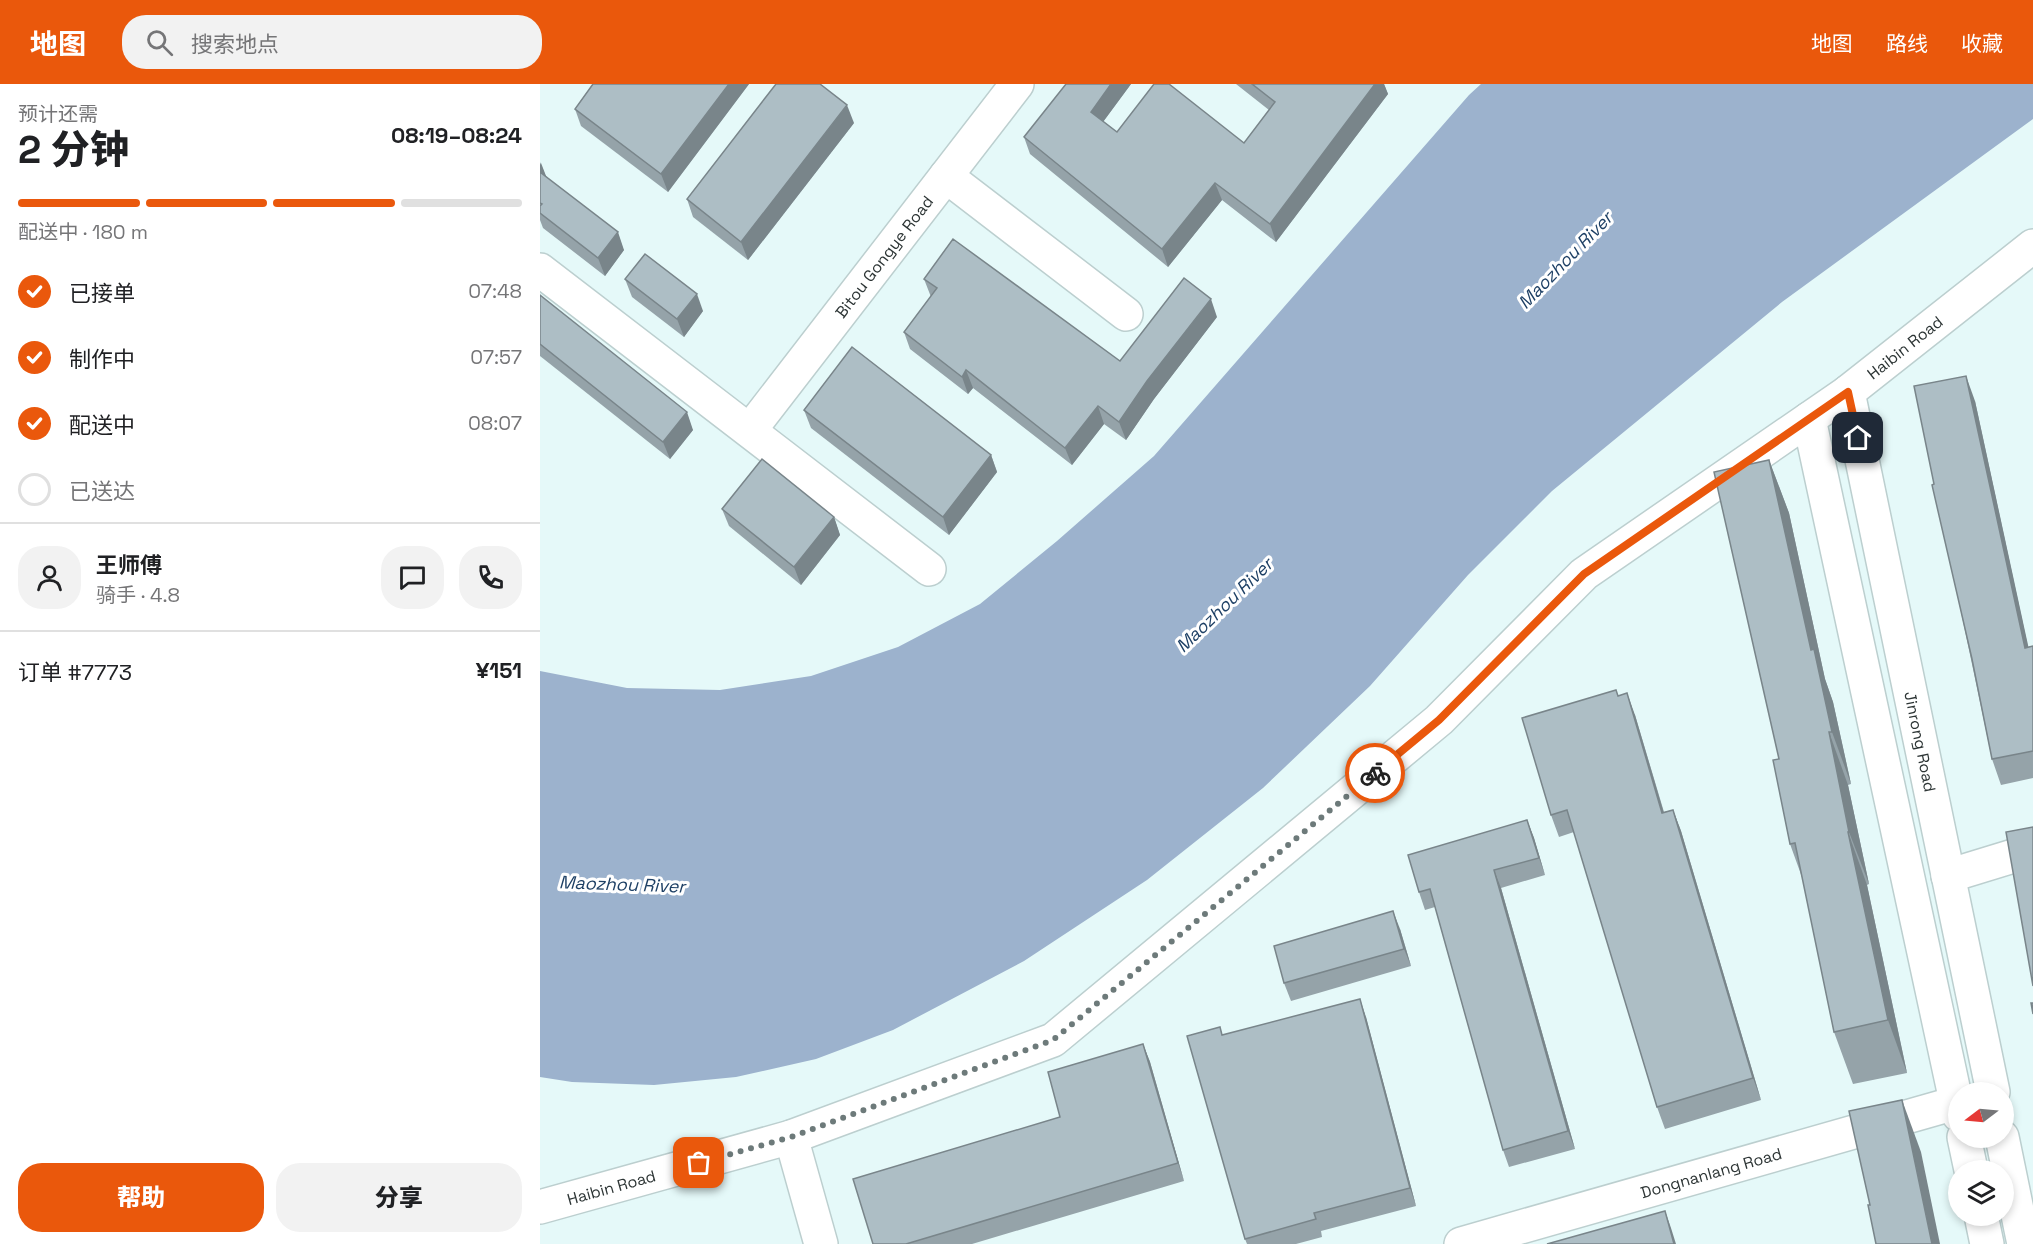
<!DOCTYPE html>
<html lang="zh">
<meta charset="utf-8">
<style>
:root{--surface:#fff;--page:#f2f2f2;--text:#202124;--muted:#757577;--line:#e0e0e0;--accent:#ea580c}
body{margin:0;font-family:"Space Grotesk","Noto Sans SC",sans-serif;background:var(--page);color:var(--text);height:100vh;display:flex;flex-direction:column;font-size:22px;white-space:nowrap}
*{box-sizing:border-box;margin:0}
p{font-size:20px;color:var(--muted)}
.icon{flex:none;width:33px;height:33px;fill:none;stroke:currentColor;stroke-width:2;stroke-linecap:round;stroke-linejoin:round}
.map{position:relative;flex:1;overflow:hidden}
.drawer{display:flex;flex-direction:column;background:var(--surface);width:540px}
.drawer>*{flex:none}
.needle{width:39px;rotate:254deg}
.controls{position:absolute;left:1408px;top:998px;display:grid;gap:12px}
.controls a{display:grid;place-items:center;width:66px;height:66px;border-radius:50%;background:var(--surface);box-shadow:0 3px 9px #0003;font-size:30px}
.pin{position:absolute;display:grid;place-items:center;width:51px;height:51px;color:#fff;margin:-26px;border-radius:12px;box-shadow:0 3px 9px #0006}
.courier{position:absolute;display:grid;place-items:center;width:60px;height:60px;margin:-30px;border:4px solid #ea580c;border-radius:50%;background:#fff;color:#222;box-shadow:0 2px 8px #0007}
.summary em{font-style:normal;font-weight:800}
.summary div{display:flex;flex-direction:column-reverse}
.summary{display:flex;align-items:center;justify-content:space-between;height:102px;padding:0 18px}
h1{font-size:39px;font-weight:800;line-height:45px}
.bar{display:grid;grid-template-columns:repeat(4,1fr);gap:9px 6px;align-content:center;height:72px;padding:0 18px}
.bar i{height:8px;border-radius:4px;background:var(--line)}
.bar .current{background:var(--accent)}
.bar p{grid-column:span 4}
.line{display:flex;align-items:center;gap:15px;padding:0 18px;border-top:2px solid var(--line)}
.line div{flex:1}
.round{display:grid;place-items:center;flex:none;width:63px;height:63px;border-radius:24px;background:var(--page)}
ol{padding:0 18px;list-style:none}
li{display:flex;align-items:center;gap:18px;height:66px}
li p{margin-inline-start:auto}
li .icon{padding:6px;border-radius:50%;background:var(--accent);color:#fff;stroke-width:4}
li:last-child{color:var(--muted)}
li i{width:33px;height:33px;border:3px solid var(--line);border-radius:50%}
.primary-button{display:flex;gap:12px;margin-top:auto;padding:12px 18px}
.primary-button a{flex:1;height:69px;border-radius:24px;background:var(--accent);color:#fff;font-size:24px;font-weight:800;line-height:69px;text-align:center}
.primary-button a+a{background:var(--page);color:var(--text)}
header{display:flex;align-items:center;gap:36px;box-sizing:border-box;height:84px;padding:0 30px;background:var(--accent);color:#fff}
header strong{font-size:28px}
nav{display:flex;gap:33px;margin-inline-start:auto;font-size:21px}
.search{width:420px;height:54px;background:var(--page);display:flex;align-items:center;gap:15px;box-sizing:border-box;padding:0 21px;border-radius:24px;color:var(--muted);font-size:22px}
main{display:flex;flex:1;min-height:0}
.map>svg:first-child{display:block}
.water{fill:#9cb2cd}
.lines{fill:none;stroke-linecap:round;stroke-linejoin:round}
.minor-casing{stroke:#bccfcf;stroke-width:36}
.minor{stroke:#fff;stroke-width:33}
.wall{fill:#95a3a9}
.shaded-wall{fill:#79858a}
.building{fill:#adbec5;stroke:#79858a;stroke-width:1.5}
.done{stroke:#6d7a7a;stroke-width:6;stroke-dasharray:0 10.8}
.route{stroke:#ea580c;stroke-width:8}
.labels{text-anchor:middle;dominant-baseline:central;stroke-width:6;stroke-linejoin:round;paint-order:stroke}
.street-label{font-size:16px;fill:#2d3535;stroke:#fff}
.water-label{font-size:18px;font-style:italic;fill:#1e4065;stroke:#fff}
</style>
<header>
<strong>地图</strong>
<div class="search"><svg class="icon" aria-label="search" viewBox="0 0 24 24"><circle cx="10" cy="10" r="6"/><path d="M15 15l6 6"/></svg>搜索地点</div>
<nav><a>地图</a><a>路线</a><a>收藏</a></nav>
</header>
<main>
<section class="drawer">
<div class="summary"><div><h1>2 分钟</h1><p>预计还需</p></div><em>08:19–08:24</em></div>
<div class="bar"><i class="current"></i><i class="current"></i><i class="current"></i><i></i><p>配送中 · 180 m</p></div>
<ol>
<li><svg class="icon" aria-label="check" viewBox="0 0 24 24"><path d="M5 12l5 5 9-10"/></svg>已接单<p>07:48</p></li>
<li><svg class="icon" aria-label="check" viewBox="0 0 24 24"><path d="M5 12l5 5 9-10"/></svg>制作中<p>07:57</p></li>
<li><svg class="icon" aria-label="check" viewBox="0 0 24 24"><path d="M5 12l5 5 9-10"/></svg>配送中<p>08:07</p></li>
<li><i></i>已送达</li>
</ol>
<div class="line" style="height:108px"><a class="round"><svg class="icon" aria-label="person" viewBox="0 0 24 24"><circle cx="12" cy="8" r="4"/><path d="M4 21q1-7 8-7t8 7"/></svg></a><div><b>王师傅</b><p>骑手 · 4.8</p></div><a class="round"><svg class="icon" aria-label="chat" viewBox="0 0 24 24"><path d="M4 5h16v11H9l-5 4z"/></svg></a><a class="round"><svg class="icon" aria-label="phone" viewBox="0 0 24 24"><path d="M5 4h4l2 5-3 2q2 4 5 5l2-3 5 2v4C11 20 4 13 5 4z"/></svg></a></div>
<div class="line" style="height:78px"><div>订单 #7773</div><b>¥151</b></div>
<div class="primary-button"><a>帮助</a><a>分享</a></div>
</section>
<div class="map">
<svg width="1493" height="1160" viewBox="0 0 1493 1160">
<rect width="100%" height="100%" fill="#e5f9f9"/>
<!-- water -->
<path class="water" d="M 941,0 L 1493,0 L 1493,35 L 1242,218 L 1012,407 L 928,491 L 830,602 L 723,704 L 607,796 L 484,877 L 353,946 L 276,975 L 196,993 L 114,1001 L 32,998 L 0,993 L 0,587 L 87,604 L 180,606 L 271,592 L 358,563 L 440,520 L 517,457 L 614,372 L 929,11 Z"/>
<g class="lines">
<!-- minor casing -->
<g class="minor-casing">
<g id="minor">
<path d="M 406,92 L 586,230"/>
<path d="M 0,186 L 389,485"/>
<path id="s1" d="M 1308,308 L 1453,1008"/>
<path d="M 1269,335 L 1419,1031"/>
<path id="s2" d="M 210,346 L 477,0"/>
<path d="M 1408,792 L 1493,766"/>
<path d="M 251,1053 L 281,1160"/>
<path d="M 1424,1053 L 1431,1086"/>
<path d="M 1462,1053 L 1484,1160"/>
<path id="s3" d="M 0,1123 L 251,1053 L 513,956 L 899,636 L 1044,490 L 1308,308 L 1493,162"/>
<path d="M 1441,1131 L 1447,1160"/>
<path id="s4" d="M 921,1160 L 1419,1018"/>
</g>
</g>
<!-- minor -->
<use href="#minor" class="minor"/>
</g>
<!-- wall -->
<g class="wall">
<path d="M 53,0 L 209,0 L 128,108 L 41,42 L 35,25 Z"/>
<path d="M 526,0 L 591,0 L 563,38 L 577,48 L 704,59 L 729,26 L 696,0 L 844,0 L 848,10 L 736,158 L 682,116 L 628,183 L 490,70 L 484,53 Z"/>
<path d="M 314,39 L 208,176 L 153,133 L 147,115 Z"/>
<path d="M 0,78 L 6,93 L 84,166 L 65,192 L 3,144 L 0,136 Z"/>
<path d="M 85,195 L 163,227 L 144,253 L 92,213 Z"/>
<path d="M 384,195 L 580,277 L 677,233 L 614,315 L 586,356 L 564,340 L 532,381 L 433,304 L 428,310 L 370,265 L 364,248 L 391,213 Z"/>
<path d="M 0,211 L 153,346 L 130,375 L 0,272 Z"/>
<path d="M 1435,317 L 1488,563 L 1493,562 L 1493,694 L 1461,701 L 1452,675 L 1394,400 Z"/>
<path d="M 264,326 L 451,371 L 457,388 L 409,451 L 271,344 Z"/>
<path d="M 1229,376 L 1249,429 L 1285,595 L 1293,618 L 1311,700 L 1308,701 L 1329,800 L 1327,801 L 1367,989 L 1313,1000 L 1294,948 L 1263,796 L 1250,760 L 1239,675 Z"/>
<path d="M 182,425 L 294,433 L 300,451 L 261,501 L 189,442 Z"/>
<path d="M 1078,612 L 1095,631 L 1124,728 L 1133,726 L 1141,747 L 1221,1016 L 1125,1045 L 1117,1023 L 1034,748 L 1019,753 L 1011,731 Z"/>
<path d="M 987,736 L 994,754 L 1005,791 L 961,804 L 1035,1065 L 969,1083 L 963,1066 L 895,823 L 885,826 L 879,808 Z"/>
<path d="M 860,845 L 871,882 L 751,917 L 744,899 Z"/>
<path d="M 826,933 L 876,1122 L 781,1147 L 782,1153 L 756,1160 L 707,1160 L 705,1155 L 683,951 Z"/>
<path d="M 603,960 L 610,978 L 644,1097 L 432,1160 L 333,1160 L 520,1033 Z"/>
</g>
<!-- shaded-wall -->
<g class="shaded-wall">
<path d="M 189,0 L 209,0 L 128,108 L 121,90 Z"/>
<path d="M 571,0 L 591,0 L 557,46 L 551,28 Z"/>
<path d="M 835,0 L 844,0 L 848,10 L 736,158 L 730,140 Z"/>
<path d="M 307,21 L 314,39 L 208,176 L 201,158 Z"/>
<path d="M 1,79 L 8,97 L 0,96 L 0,81 Z"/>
<path d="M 675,99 L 682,116 L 628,183 L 622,165 Z"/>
<path d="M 78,148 L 84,166 L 65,192 L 58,174 Z"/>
<path d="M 157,210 L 163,227 L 144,253 L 137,235 Z"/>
<path d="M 671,215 L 677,233 L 614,315 L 586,356 L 579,338 L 607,297 Z"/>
<path d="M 426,286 L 433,304 L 428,310 L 422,293 Z"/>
<path d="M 1426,292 L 1435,317 L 1493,584 L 1485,564 Z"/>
<path d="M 558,322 L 564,340 L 532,381 L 525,364 Z"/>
<path d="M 147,328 L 153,346 L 130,375 L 123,358 Z"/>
<path d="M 451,371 L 457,388 L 409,451 L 403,433 Z"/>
<path d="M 1229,376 L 1249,429 L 1285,595 L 1293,618 L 1311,700 L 1292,648 L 1271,566 Z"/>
<path d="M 294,433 L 300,451 L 261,501 L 254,483 Z"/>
<path d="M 1087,609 L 1095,631 L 1130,750 L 1122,729 Z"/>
<path d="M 1289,648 L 1308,701 L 1329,800 L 1309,748 Z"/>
<path d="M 1133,726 L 1141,747 L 1221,1016 L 1213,994 Z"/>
<path d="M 987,736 L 994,754 L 1005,791 L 999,774 Z"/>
<path d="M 1308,748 L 1327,801 L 1367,989 L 1348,936 Z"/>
<path d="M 954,786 L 961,804 L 1035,1065 L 1028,1047 Z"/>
<path d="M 853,827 L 860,845 L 871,882 L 864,865 Z"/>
<path d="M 820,915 L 826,933 L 876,1122 L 870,1104 Z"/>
<path d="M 603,960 L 610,978 L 644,1097 L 638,1079 Z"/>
<path d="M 1362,1016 L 1381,1068 L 1400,1160 L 1392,1160 Z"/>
<path d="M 1125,1127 L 1131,1144 L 1136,1160 L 1134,1160 Z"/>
</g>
<!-- building -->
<g class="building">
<path d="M 53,0 L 189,0 L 121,90 L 35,25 Z"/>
<path d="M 236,0 L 280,0 L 307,21 L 201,158 L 147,115 Z"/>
<path d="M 526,0 L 571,0 L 551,28 L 577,48 L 614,0 L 629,0 L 704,59 L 735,18 L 712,0 L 835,0 L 730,140 L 675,99 L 622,165 L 484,53 Z"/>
<path d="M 0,88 L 78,148 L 58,174 L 0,129 L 0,122 L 2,120 L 0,119 Z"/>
<path d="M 413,155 L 580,277 L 644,194 L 671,215 L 607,297 L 579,338 L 558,322 L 525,364 L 426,286 L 422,293 L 364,248 L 397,204 L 384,195 Z"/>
<path d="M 105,170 L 157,210 L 137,235 L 85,195 Z"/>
<path d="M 0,211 L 147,328 L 123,358 L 0,260 Z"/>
<path d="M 312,263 L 451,371 L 403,433 L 264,326 Z"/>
<path d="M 1426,292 L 1485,564 L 1493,562 L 1493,667 L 1452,675 L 1432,575 L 1392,401 L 1394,400 L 1374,302 Z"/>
<path d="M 222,375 L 294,433 L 254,483 L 182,425 Z"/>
<path d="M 1229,376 L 1271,566 L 1274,565 L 1292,648 L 1289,648 L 1309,748 L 1308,748 L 1348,936 L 1294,948 L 1255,759 L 1250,760 L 1233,676 L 1239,675 L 1174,388 Z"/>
<path d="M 1076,606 L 1078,612 L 1087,609 L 1122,729 L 1133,726 L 1213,994 L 1117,1023 L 1027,726 L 1011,731 L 982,634 Z"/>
<path d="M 987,736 L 999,774 L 954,786 L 1028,1047 L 963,1066 L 890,805 L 879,808 L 868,771 Z"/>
<path d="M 1493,743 L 1493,902 L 1466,748 Z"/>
<path d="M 853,827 L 864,865 L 744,899 L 734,862 Z"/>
<path d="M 820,915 L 870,1104 L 774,1129 L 776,1135 L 705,1155 L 647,952 L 680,943 L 682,951 Z"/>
<path d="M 1491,919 L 1493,919 L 1493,930 Z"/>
<path d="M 603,960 L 638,1079 L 366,1160 L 333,1160 L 313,1095 L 520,1033 L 508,988 Z"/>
<path d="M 1362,1016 L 1392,1160 L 1336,1160 L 1328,1121 L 1330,1121 L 1309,1027 Z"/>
<path d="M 1125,1127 L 1134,1160 L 1007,1160 Z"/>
</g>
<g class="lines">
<!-- done -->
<path class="done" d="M 159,1079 L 251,1053 L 513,956 L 835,689"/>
<!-- route -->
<path class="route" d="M 835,689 L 899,636 L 1044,490 L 1308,308 L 1318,354"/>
</g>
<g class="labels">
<!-- street labels -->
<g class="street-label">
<text stroke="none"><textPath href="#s2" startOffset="219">Bitou Gongye Road</textPath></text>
<text stroke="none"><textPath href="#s3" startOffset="1640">Haibin Road</textPath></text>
<text stroke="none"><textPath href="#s1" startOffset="357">Jinrong Road</textPath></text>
<text stroke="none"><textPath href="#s4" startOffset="260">Dongnanlang Road</textPath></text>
<text stroke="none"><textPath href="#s3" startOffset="74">Haibin Road</textPath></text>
</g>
<!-- water labels -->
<g class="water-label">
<text transform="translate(1025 176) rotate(-46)">Maozhou River</text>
<text transform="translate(684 521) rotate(-44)">Maozhou River</text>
<text transform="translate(82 800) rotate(2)">Maozhou River</text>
</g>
</g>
</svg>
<div class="controls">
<a><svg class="needle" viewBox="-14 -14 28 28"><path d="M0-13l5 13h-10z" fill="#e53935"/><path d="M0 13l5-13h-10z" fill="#757577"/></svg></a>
<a><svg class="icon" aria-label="layers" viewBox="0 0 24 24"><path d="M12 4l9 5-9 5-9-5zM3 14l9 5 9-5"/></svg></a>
</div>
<div class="pin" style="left:159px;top:1079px;background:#ea580c"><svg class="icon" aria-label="bag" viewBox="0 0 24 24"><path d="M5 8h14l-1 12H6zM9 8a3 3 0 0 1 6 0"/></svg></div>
<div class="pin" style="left:1318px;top:354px;background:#1f2937"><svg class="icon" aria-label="home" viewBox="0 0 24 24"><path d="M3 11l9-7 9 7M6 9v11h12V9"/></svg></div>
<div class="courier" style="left:835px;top:689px"><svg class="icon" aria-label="bike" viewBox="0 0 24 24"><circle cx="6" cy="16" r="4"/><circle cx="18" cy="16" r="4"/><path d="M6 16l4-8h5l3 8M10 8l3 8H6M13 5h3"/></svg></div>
</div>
</main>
